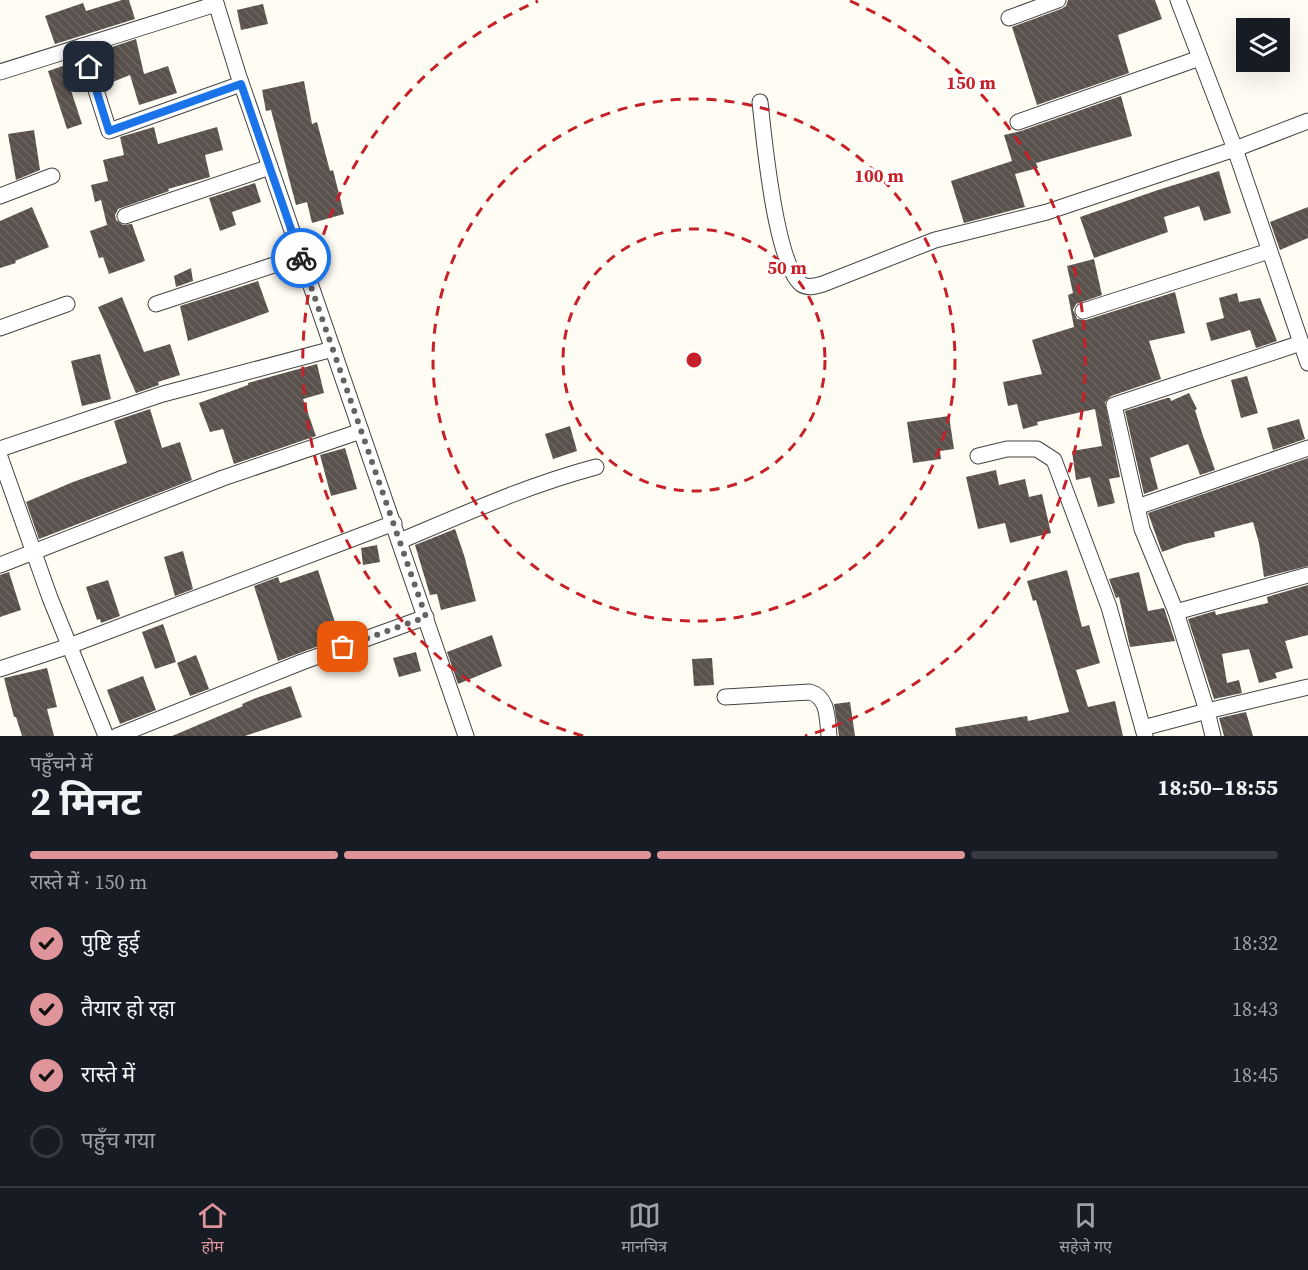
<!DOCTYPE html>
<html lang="hi">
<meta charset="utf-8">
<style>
:root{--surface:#171b24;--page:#20242c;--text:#f1f3f6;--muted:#9ea1a6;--line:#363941;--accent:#de9499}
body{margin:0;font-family:"Source Serif 4","Noto Sans Devanagari",serif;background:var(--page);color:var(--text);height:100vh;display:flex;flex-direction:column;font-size:22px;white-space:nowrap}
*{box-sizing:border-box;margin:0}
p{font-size:20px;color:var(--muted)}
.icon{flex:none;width:33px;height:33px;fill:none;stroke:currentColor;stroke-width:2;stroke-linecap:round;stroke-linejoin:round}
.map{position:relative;height:736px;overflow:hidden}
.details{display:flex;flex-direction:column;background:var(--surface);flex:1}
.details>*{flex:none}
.fabs{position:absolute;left:1236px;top:18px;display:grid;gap:12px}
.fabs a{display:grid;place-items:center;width:54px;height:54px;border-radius:0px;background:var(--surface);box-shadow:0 6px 24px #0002;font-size:30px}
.pin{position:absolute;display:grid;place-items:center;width:51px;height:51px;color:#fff;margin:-26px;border-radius:12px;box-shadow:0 3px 9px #0006}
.courier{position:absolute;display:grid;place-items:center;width:60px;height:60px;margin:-30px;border:4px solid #1a73e8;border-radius:50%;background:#fff;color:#222;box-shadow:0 2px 8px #0007}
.overview em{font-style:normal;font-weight:700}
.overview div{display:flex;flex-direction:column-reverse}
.overview{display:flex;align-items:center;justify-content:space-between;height:102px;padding:0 30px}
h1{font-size:39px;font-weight:700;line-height:45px}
.bar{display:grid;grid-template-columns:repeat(4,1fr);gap:9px 6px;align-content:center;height:72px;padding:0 30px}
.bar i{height:8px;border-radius:4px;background:var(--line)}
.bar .on{background:var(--accent)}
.bar p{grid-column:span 4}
ol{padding:0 30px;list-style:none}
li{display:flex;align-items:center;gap:18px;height:66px}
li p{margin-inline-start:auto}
li .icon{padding:6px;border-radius:50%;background:var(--accent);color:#111;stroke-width:4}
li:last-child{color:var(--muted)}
li i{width:33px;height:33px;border:3px solid var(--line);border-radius:50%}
.tabs{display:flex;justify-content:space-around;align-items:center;height:84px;border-top:2px solid var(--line);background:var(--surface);font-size:16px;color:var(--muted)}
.tabs a{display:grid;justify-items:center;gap:3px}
.tabs .on{color:var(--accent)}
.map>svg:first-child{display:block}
.building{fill:url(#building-back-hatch)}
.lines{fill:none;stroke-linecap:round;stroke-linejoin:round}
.street-casing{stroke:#434343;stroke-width:17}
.street{stroke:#fff;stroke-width:15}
.done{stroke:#64635f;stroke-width:6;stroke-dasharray:0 10.8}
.route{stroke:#1a73e8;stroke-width:8}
.ring{fill:none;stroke:#c62128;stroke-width:3;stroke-dasharray:10 8}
.centre{fill:#c62128;stroke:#fff;stroke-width:3}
.ring-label{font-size:18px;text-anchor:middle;font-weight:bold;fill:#c62128;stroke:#fff;stroke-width:6;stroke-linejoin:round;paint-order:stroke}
</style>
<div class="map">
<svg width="1308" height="736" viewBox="0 0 1308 736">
<defs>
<pattern id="building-back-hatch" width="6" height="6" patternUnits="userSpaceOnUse" patternTransform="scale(1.5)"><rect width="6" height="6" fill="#59514c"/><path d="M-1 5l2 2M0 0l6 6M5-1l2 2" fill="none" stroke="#6c6561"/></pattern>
</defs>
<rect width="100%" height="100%" fill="#fffdf3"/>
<!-- building -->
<g class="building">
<path d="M 122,0 L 129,0 L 135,19 L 55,44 L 45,16 L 83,3 L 86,11 Z"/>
<path d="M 1068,0 L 1155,0 L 1162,19 L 1118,35 L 1129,73 L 1037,105 L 1012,27 L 1061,9 L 1066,6 Z"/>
<path d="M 263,4 L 268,24 L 241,30 L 237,10 Z"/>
<path d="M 136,39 L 144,74 L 168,66 L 177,93 L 139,105 L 130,75 L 105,85 L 94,53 Z"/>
<path d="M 63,66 L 82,124 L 67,129 L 48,71 Z"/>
<path d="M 304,81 L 312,124 L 317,122 L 330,171 L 333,170 L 344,214 L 312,223 L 307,202 L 296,205 L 271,110 L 266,111 L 262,90 Z"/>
<path d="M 1121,96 L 1132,136 L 1036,163 L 1038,168 L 1015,174 L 1025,207 L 964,223 L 951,181 L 1012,161 L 1004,135 L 1021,131 Z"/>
<path d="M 154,127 L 158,144 L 217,127 L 223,150 L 205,155 L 210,177 L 168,189 L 169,191 L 118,209 L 115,215 L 116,220 L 123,225 L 132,224 L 145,261 L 109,274 L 103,257 L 99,258 L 90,231 L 107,225 L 101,200 L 95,202 L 91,185 L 108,181 L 103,160 L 124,155 L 120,137 Z"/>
<path d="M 34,130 L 40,170 L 16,180 L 8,134 Z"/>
<path d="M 1219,171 L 1231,213 L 1204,221 L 1199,206 L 1164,217 L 1168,232 L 1094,258 L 1080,217 L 1158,190 Z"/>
<path d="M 255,183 L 261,202 L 232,212 L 236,225 L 220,231 L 209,198 Z"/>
<path d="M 32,207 L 49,247 L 15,261 L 16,263 L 0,268 L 0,221 Z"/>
<path d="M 1308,207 L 1308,238 L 1280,250 L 1270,222 Z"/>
<path d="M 1094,259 L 1102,295 L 1076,304 L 1073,310 L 1077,319 L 1086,320 L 1175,292 L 1185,333 L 1149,341 L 1161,379 L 1111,396 L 1105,402 L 1120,477 L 1109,479 L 1115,503 L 1098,507 L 1090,477 L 1076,480 L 1072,451 L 1102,446 L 1095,409 L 1037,422 L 1038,425 L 1023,429 L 1017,404 L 1008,406 L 1003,382 L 1042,374 L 1032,340 L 1074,327 L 1068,295 L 1073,293 L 1067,266 Z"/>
<path d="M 191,268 L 193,281 L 176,287 L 174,276 Z"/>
<path d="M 258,281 L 269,312 L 188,341 L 180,306 Z"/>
<path d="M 1237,293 L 1239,302 L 1260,298 L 1277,341 L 1256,348 L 1250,330 L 1211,341 L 1206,323 L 1224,318 L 1219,298 Z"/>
<path d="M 122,297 L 144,352 L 170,344 L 180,375 L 158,382 L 159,385 L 136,393 L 98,307 Z"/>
<path d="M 100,354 L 111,399 L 82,406 L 71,361 Z"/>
<path d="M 317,364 L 324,393 L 303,399 L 316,436 L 234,464 L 223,429 L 210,432 L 199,403 L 248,385 L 248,383 Z"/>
<path d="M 1247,376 L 1258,413 L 1241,418 L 1231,380 Z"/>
<path d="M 1189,393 L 1197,409 L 1195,410 L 1202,433 L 1215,470 L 1200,475 L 1188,444 L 1150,458 L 1158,489 L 1144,494 L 1125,411 L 1167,398 L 1170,398 L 1171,401 Z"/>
<path d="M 150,409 L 162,448 L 180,442 L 192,480 L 39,539 L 26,502 L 73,482 L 127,463 L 114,421 Z"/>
<path d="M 949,416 L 954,449 L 940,451 L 941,459 L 913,463 L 907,422 Z"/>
<path d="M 1299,419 L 1305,439 L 1273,450 L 1267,428 Z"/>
<path d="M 570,426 L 577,451 L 553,459 L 545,434 Z"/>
<path d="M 345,448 L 357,489 L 331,496 L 320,455 Z"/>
<path d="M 1308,458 L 1308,566 L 1264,577 L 1259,543 L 1253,522 L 1214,532 L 1215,537 L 1184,544 L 1162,552 L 1148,513 Z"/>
<path d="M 996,470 L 999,485 L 1025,479 L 1029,497 L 1042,494 L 1051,533 L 1010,543 L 1005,523 L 978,529 L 966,477 Z"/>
<path d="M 455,529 L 464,555 L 476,601 L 441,610 L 437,594 L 430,595 L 415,545 Z"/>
<path d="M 377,545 L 380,562 L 363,565 L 361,548 Z"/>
<path d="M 183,551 L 193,589 L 175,596 L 164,557 Z"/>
<path d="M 318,570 L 340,638 L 278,661 L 254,586 L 278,577 L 280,583 Z"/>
<path d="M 1067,570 L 1082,627 L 1089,625 L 1100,663 L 1076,670 L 1088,707 L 1115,701 L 1123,736 L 956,736 L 955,728 L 1027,716 L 1028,721 L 1069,712 L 1036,600 L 1033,601 L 1027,581 Z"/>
<path d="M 9,572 L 21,610 L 0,617 L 0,575 Z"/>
<path d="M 1139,572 L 1148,611 L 1164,608 L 1175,641 L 1130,647 L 1119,597 L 1116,598 L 1109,579 Z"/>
<path d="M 108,580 L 120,616 L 101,623 L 100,619 L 97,620 L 86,587 Z"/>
<path d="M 1308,585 L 1308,635 L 1285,641 L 1293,668 L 1275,673 L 1277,678 L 1259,683 L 1249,649 L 1222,654 L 1227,683 L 1239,680 L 1242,693 L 1214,699 L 1188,619 L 1215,611 L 1216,615 L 1268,603 L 1267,597 Z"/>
<path d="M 163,624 L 176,662 L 155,669 L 142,632 Z"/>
<path d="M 492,635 L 502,666 L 458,684 L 447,652 Z"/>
<path d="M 416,652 L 421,671 L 399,677 L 393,658 Z"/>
<path d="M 196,655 L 209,689 L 190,696 L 177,663 Z"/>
<path d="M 712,658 L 714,685 L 694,686 L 692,659 Z"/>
<path d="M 47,668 L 57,707 L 47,709 L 54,736 L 22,736 L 16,717 L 14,717 L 4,678 Z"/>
<path d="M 143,676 L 156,710 L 120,724 L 107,690 Z"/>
<path d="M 291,686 L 302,717 L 245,736 L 172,736 L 243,706 L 242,704 L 256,698 Z"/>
<path d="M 850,702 L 855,736 L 839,736 L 834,704 Z"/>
<path d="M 1246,712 L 1253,736 L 1224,736 L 1219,718 Z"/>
</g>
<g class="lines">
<!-- street casing -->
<g class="street-casing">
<g id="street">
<path d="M 215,0 L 238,74 L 466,736"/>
<path d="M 1178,0 L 1235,149 L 1308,121"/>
<path d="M 1009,18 L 1058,0"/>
<path d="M 82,46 L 109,131 L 241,84"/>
<path d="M 0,72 L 216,4"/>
<path d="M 760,102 C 764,138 775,262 801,284 C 808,289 816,286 823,284 L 935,240 L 1047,212 L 1235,149 L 1308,363"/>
<path d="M 1018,122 L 1200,58"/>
<path d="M 0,196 L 52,176"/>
<path d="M 125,216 L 270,167"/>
<path d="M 156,304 L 301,256"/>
<path d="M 1083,311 L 1269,251"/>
<path d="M 0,328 L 67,304"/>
<path d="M 0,449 L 163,394 L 333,349"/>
<path d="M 978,456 L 1007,449 L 1037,449 L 1054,460 L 1109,607 L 1145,736"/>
<path d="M 0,457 L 50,598 L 106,736"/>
<path d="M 1137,507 L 1308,448"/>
<path d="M 400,541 C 464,514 528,485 596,467"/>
<path d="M 0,565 L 223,478 L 361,431"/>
<path d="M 1176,612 L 1142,529 L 1114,405 L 1301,343"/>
<path d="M 0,669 L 69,646 L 394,523"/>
<path d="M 725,697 L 810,692 C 829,698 827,719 829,736"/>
<path d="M 1143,728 L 1207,711 L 1176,612 L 1308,575"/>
<path d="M 117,736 L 302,662 L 426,617"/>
<path d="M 1213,736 L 1207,711 L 1308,687"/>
</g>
</g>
<!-- street -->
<use href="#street" class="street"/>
</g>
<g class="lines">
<!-- done -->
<path class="done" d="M 301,258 L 426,617 L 343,647"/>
<!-- route -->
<path class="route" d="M 89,67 L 109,131 L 241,84 L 301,258"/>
</g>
<!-- distance rings -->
<g class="ring">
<circle cx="694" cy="360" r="131"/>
<circle cx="694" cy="360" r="261"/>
<path d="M583 736A392 392 0 0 1 538 1M850 1A392 392 0 0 1 805 736"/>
</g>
<circle cx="694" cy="360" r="9" class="centre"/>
<g class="ring-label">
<text x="971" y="89">150 m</text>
<text x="879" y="182">100 m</text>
<text x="787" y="274">50 m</text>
</g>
</svg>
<div class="fabs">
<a><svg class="icon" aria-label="layers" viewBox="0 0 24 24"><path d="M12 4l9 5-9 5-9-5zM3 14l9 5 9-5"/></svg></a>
</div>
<div class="pin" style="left:343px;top:647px;background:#ea580c"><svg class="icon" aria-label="bag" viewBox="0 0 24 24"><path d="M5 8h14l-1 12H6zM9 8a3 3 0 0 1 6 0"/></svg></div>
<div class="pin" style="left:89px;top:67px;background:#1f2937"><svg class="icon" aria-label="home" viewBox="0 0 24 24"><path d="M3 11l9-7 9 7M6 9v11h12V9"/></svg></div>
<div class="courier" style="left:301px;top:258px"><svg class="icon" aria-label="bike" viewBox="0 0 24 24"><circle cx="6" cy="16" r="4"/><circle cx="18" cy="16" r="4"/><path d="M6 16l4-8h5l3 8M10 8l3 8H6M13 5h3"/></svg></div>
</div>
<section class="details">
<div class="overview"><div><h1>2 मिनट</h1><p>पहुँचने में</p></div><em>18:50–18:55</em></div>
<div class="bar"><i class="on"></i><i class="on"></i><i class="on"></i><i></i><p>रास्ते में · 150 m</p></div>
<ol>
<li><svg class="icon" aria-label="check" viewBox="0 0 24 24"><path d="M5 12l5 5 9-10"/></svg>पुष्टि हुई<p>18:32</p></li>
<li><svg class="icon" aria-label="check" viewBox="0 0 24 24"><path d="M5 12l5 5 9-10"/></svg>तैयार हो रहा<p>18:43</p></li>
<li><svg class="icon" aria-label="check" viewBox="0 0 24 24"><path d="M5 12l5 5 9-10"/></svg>रास्ते में<p>18:45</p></li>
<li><i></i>पहुँच गया</li>
</ol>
</section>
<nav class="tabs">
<a class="on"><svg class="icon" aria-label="home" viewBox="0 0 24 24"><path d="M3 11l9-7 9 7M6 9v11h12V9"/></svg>होम</a>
<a><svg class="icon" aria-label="map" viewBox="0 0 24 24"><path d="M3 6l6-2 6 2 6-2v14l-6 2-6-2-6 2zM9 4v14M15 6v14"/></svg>मानचित्र</a>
<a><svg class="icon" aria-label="saved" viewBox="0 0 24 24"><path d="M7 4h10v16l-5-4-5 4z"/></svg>सहेजे गए</a>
</nav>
